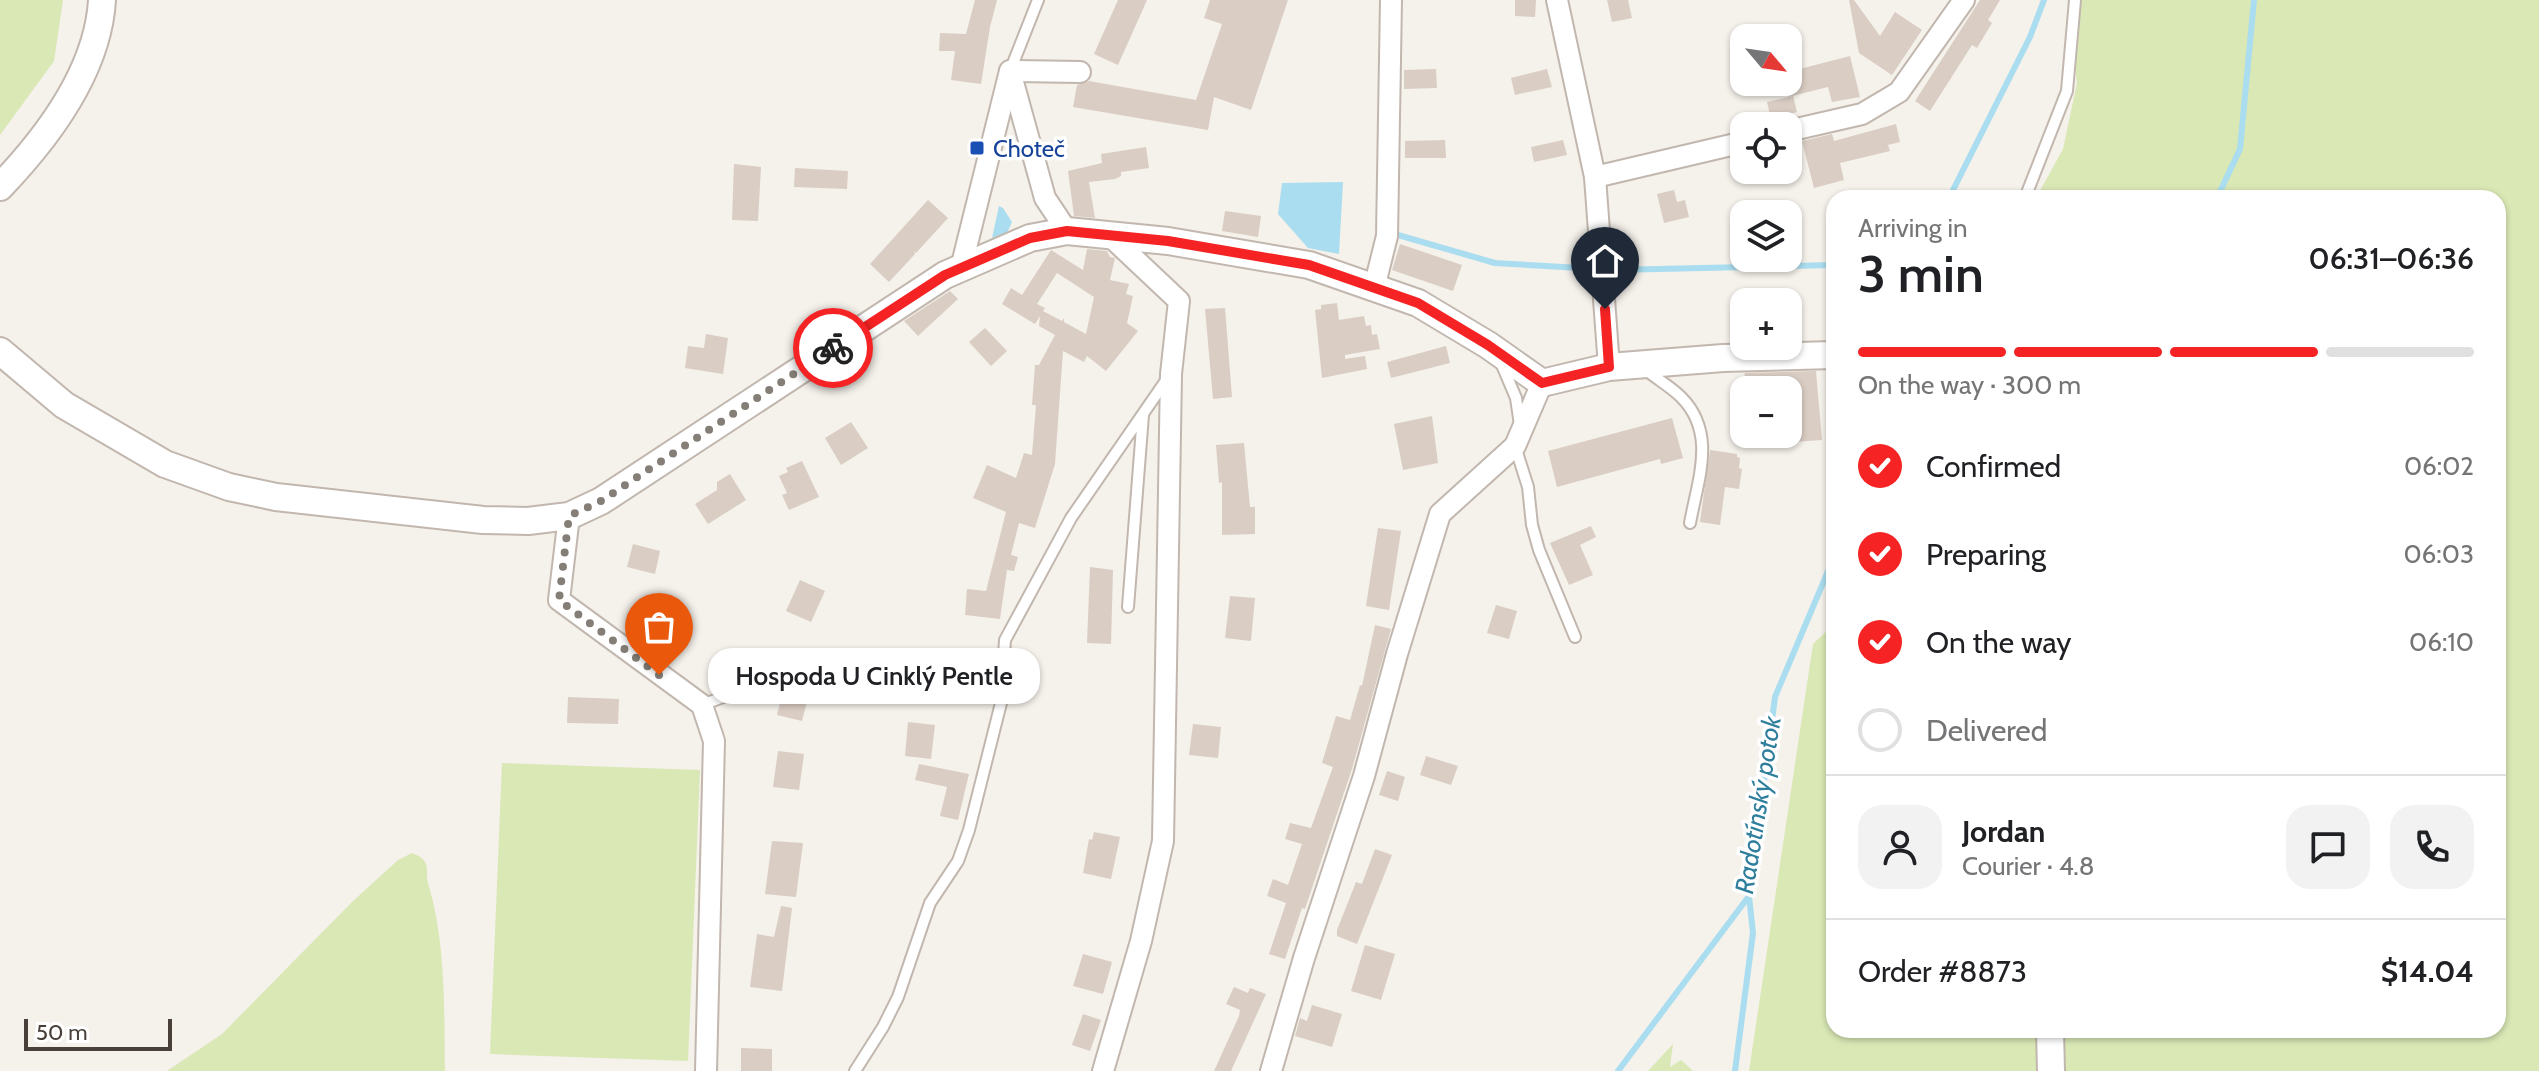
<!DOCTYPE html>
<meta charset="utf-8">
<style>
:root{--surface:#fff;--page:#f2f2f2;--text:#202124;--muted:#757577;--line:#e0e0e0;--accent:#f52323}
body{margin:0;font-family:Cabin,sans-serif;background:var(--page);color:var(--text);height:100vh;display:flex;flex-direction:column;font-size:30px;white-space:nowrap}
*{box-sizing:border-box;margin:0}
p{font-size:26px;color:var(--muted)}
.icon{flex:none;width:44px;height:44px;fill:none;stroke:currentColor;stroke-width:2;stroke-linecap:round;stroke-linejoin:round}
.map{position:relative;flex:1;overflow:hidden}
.drawer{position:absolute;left:1826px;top:190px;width:680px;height:848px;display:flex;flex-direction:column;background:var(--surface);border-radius:24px;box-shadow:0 2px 6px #0004}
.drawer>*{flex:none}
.needle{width:52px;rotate:119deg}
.controls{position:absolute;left:1730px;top:24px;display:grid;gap:16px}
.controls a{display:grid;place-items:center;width:72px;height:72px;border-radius:16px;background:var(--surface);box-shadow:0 2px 6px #0004;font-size:40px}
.scale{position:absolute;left:24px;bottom:20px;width:148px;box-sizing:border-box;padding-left:8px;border:4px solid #494039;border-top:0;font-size:22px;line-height:28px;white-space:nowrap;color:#494039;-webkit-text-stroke:6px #fff;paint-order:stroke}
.pin{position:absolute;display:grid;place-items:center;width:68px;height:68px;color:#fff;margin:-82px -34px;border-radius:50% 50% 50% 0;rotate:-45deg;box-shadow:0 0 8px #0007}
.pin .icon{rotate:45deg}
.courier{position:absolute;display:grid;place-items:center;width:80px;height:80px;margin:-40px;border:6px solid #f52323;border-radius:50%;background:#fff;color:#222;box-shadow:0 2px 10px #0007}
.bubble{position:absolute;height:56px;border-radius:24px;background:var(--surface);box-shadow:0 2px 6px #0004;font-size:26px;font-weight:600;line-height:56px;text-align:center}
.summary em{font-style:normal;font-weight:600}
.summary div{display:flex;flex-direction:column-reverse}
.summary{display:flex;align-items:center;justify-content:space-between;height:136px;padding:0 32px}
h1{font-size:52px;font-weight:600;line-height:60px}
.bar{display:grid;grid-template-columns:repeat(4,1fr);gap:12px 8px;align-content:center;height:96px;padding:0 32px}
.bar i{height:10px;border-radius:6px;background:var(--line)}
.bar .active{background:var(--accent)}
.bar p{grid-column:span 4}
.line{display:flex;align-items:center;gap:20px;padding:0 32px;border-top:2px solid var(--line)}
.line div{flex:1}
.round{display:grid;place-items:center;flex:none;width:84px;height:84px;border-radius:24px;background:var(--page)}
ol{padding:0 32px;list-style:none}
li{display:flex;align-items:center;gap:24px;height:88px}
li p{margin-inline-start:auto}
li .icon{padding:8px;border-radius:50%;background:var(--accent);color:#fff;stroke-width:4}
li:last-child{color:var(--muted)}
li i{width:44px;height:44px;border:4px solid var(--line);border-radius:50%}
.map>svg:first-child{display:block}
.green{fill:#d9e8b5}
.water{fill:#aaddef}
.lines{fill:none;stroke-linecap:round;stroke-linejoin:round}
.stream{stroke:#aaddef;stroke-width:6}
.building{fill:#dacec4;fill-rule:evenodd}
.service-casing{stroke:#c1b7ae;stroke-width:14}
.minor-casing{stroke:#c1b7ae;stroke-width:24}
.tertiary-casing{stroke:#c1b7ae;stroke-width:30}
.service{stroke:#fff;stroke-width:10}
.minor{stroke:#fff;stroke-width:20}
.tertiary{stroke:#fff;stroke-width:26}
.done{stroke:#857e77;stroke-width:8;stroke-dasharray:0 14.4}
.route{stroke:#f52323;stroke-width:10}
.transit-dot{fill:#1a4fb4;stroke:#fff;stroke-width:3}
.labels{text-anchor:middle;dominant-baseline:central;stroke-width:7;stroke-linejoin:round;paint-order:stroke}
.transit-label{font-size:24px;fill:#164399;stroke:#fff;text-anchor:start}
.water-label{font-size:26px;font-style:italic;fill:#2e7e9c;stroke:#fff}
</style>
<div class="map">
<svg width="2539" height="1071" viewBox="0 0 2539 1071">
<rect width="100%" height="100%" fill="#f5f1eb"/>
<!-- green -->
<g class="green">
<path d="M 0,0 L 63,0 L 54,61 L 0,135 Z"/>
<path d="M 2081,0 L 2539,0 L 2539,1071 L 1749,1071 L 1813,644 L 1834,624 L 1834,1030 L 2498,1030 L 2498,198 L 2036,198 L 2063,149 L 2077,83 L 2072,46 Z"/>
<path d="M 502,763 L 700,770 L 688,1061 L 490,1054 Z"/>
<path d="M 412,853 C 417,855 424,858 426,864 C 428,870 426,877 428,883 C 446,942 444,1010 445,1071 L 167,1071 L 222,1034 L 352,902 L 398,860 Z"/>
<path d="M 1673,1044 L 1670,1067 L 1681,1060 L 1693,1071 L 1648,1071 Z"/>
</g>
<!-- water -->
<g class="water">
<path d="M 1343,182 L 1339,254 L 1308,248 L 1278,214 L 1282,183 Z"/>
<path d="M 999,206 L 1003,208 L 1012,222 L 1007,233 L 992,238 Z"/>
</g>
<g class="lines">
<!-- stream -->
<g class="stream">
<path d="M 1949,198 L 2030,37 L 2044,0"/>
<path d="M 2217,198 L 2240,149 L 2254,0"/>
<path d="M 1398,235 L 1495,263 L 1614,270 L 1834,265"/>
<path d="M 1618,1071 L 1749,896 L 1775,697 L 1834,557"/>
<path d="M 1735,1071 L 1753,933 L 1749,896"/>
</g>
</g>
<!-- building -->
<g class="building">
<path d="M 975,0 L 997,0 L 990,27 L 981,84 L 951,80 L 955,51 L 939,51 L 940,33 L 966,34 Z"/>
<path d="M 1118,0 L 1147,0 L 1118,65 L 1094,54 Z"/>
<path d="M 1210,0 L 1288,0 L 1251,110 L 1214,97 L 1208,130 L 1073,107 L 1077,85 L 1089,81 L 1196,100 L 1222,24 L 1204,18 Z"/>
<path d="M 1515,0 L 1536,0 L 1535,17 L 1515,16 Z"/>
<path d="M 1607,0 L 1628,0 L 1632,18 L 1612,22 Z"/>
<path d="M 1849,0 L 1854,0 L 1880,36 L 1895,12 L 1922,30 L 1892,75 L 1859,53 Z"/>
<path d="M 1980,0 L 2000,0 L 1988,20 L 1992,23 L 1977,48 L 1972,45 L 1930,111 L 1915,101 Z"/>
<path d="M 1850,56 L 1860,97 L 1832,102 L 1828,87 L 1788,97 L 1788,72 Z"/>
<path d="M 1436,69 L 1437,88 L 1404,89 L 1404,70 Z"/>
<path d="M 1547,69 L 1552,87 L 1515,95 L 1511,78 Z"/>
<path d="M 1793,96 L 1797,112 L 1771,119 L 1767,102 Z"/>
<path d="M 1896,124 L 1900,142 L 1888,145 L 1890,151 L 1840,163 L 1844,180 L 1814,188 L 1802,141 L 1832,134 L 1834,141 Z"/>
<path d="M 1445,140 L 1446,158 L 1405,158 L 1405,141 Z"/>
<path d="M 1563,140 L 1567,155 L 1534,162 L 1531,147 Z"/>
<path d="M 1146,147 L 1149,168 L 1121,172 L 1121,176 L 1115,179 L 1089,182 L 1095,218 L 1074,216 L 1068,171 L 1102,163 L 1101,154 Z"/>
<path d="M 734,164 L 761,167 L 758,221 L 732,220 Z"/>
<path d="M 795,168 L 848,171 L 847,189 L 794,187 Z"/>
<path d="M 1674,190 L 1677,202 L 1685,200 L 1689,217 L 1664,223 L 1657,194 Z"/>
<path d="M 928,200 L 948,218 L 916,253 L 914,251 L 915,254 L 889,282 L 870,264 Z"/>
<path d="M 1225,211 L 1261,216 L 1258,237 L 1222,231 Z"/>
<path d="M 1400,244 L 1462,265 L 1453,291 L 1392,270 Z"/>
<path d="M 1087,249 L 1107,251 L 1110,257 L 1115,258 L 1110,280 L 1129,284 L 1126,294 L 1133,296 L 1127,323 L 1138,331 L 1106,371 L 1087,356 L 1084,362 L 1063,351 L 1055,464 L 1035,528 L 1019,523 L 1011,555 L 1018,557 L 1014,571 L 1007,570 L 1000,619 L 965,615 L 967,589 L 986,591 L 1006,512 L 973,498 L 987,465 L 1016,478 L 1024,453 L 1032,455 L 1036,405 L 1032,405 L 1035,365 L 1039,365 L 1055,335 L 1039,326 L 1040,316 L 1035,324 L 1002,304 L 1011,288 L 1022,295 L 1051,250 L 1083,270 ZM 1057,273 L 1094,297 L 1086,334 L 1064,322 L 1064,318 L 1062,321 L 1043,311 L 1045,308 L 1037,304 Z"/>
<path d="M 950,291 L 958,299 L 918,336 L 904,321 Z"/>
<path d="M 1337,303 L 1339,320 L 1364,316 L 1366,326 L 1371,325 L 1372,335 L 1377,334 L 1380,349 L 1345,355 L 1345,359 L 1365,356 L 1367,369 L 1322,378 L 1315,310 L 1321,309 L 1321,305 Z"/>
<path d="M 1225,308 L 1232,397 L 1213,399 L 1205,309 Z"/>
<path d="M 985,328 L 1007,351 L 991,366 L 969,342 Z"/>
<path d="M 706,334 L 728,338 L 723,374 L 685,368 L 688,346 L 704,348 Z"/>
<path d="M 1446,346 L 1450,363 L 1391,378 L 1387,362 Z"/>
<path d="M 1816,371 L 1822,440 L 1794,442 L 1788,390 L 1779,390 L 1779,384 L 1742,387 L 1745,373 Z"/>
<path d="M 1432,416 L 1438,463 L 1403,470 L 1394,424 Z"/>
<path d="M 1672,418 L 1683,458 L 1661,464 L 1660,459 L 1557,487 L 1548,451 Z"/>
<path d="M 851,422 L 868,448 L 841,465 L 825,438 Z"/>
<path d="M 1244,443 L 1250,507 L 1255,507 L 1255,534 L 1222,535 L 1222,482 L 1219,483 L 1216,445 Z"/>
<path d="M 1710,450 L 1737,454 L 1737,457 L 1740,458 L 1739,468 L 1742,469 L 1739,489 L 1725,487 L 1720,525 L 1700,522 Z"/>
<path d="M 802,461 L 819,497 L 789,510 L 782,495 L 787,493 L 779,476 L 788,472 L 786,468 Z"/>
<path d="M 730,474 L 746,500 L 708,524 L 695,504 L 717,490 L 717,482 Z"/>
<path d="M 1591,526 L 1596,537 L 1580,545 L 1593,575 L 1569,585 L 1550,543 Z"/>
<path d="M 1378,528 L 1401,531 L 1389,610 L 1366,606 Z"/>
<path d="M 633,544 L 660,551 L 655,574 L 627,567 Z"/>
<path d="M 1090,567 L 1113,570 L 1111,644 L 1087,643 Z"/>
<path d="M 800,580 L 825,591 L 811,622 L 786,611 Z"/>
<path d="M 1230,596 L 1255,598 L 1251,641 L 1225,638 Z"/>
<path d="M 1496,605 L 1517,611 L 1509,639 L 1487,633 Z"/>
<path d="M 1375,625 L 1391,629 L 1352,769 L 1305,909 L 1302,908 L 1285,959 L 1269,954 L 1286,903 L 1267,896 L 1273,879 L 1288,885 L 1302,844 L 1285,839 L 1290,823 L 1311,828 L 1333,767 L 1322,763 L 1336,716 L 1350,720 L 1360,685 L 1362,686 Z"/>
<path d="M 967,654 L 982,655 L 978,691 L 963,690 Z"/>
<path d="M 786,679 L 811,686 L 802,721 L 777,715 Z"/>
<path d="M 568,697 L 619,699 L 618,724 L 567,723 Z"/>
<path d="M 908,722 L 935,725 L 931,759 L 905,756 Z"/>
<path d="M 1193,724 L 1221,727 L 1218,758 L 1189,755 Z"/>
<path d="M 778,751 L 804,754 L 799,790 L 773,787 Z"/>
<path d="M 1426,756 L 1458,766 L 1451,785 L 1420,775 Z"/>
<path d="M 919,764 L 969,774 L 958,820 L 940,816 L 947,787 L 915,780 Z"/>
<path d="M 1387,771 L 1405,777 L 1398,801 L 1379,795 Z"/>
<path d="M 1094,832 L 1120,837 L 1111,879 L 1083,873 L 1089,839 L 1092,840 Z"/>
<path d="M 772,841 L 803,843 L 796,897 L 765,894 Z"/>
<path d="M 1375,849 L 1392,855 L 1357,944 L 1337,936 L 1337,930 L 1356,882 L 1362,884 Z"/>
<path d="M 781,906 L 792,908 L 782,991 L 750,987 L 757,934 L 774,937 Z"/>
<path d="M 1365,945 L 1395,954 L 1381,1000 L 1351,991 Z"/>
<path d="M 1083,954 L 1112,962 L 1103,994 L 1073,986 Z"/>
<path d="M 1234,987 L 1248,993 L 1250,988 L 1266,994 L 1231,1071 L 1214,1071 L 1239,1016 L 1240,1010 L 1226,1004 Z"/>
<path d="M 1312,1005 L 1342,1014 L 1332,1047 L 1295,1036 L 1300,1018 L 1307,1021 Z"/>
<path d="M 1083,1014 L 1101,1020 L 1090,1051 L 1072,1045 Z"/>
<path d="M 741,1048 L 772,1049 L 772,1071 L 741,1071 Z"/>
</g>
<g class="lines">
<!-- service casing -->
<g class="service-casing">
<g id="service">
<path d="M 1010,71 L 1038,0"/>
<path d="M 2025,198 L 2067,91 L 2075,0"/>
<path d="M 1502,365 L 1516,398 L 1520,425"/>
<path d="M 1646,370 C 1657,379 1671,387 1681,397 C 1717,433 1698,479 1690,523"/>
<path d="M 1515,446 L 1528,487 L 1532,525 L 1539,550 L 1575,637"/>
<path d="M 1128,607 L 1143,415"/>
<path d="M 702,705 L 731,694 L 749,671"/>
<path d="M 855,1071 L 883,1027 L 898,997 L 930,903 L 958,861 L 969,830 L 1001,703 L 1005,640 L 1071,518 L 1167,379"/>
</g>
</g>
<!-- minor casing -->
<g class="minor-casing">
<g id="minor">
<path d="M 1557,0 L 1595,177 L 1609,367"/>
<path d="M 1010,71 L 1080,72"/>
<path d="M 1011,75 L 1045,198 L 1067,231"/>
<path d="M 1788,131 L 1862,114 L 1899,92 L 1964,0"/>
<path d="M 1595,177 L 1744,142"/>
<path d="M 961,268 L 1010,71"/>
<path d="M 1374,288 L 1387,236 L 1391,0"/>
<path d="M 569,516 L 559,600 L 702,705 L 714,741 L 706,1071"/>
<path d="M 1103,1071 L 1141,941 L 1163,841 L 1171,374 L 1179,301 L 1109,235"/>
<path d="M 1271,1071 L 1304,958 L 1364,776 L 1397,654 L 1440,514 L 1515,446 L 1542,383"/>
</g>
</g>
<!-- tertiary casing -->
<g class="tertiary-casing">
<g id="tertiary">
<path d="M 0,187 C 48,137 98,71 102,0"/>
<path d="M 0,351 L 64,405 L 165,464 L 229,487 L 276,497 L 483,520 L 528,521 L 569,516 L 601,501 L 945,275 L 1030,238 L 1067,231 L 1168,241 L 1309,265 L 1418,303 L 1488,345 L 1542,383 L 1609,367 L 1723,358 L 1834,355"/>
<path d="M 2050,1030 L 2051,1071"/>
</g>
</g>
<!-- service -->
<use href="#service" class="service"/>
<!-- minor -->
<use href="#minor" class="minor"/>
<!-- tertiary -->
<use href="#tertiary" class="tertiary"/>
</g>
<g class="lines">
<!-- done -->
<path class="done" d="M 659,675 L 559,600 L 569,516 L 601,501 L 833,348"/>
<!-- route -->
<path class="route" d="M 833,348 L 945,275 L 1030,238 L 1067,231 L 1168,241 L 1309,265 L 1418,303 L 1488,345 L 1542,383 L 1609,367 L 1605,309"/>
</g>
<!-- markers -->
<rect class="transit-dot" x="969" y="140" width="16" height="16" rx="4"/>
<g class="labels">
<!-- transit labels -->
<g class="transit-label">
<text x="993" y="148">Choteč</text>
</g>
<!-- water labels -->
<g class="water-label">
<text transform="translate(1758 805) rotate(-81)">Radotínský potok</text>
</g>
</g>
</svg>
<div class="controls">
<a><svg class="needle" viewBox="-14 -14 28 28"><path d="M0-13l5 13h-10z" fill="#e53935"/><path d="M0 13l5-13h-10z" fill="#757577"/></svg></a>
<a><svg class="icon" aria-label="locate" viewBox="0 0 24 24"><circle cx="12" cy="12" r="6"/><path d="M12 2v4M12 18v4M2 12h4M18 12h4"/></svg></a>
<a><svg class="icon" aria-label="layers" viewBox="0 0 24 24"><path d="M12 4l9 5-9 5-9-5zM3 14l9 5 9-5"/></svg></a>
<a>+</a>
<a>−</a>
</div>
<div class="scale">50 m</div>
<div class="pin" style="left:659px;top:675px;background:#ea580c"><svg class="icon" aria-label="bag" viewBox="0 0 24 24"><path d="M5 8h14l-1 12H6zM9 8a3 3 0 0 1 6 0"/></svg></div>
<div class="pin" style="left:1605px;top:309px;background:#1f2937"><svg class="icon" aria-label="home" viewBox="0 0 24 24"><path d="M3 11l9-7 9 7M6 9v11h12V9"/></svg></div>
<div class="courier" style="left:833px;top:348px"><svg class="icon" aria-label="bike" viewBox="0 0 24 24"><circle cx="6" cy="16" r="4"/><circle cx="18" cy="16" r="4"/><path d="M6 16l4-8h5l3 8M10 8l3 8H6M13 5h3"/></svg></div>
<div class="bubble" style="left:708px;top:648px;width:332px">Hospoda U Cinklý Pentle</div>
<section class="drawer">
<div class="summary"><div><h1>3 min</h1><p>Arriving in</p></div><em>06:31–06:36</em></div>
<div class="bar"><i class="active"></i><i class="active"></i><i class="active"></i><i></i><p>On the way · 300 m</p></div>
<ol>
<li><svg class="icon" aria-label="check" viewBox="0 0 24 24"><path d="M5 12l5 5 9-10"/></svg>Confirmed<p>06:02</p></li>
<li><svg class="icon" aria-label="check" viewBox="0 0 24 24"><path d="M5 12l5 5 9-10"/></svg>Preparing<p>06:03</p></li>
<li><svg class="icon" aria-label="check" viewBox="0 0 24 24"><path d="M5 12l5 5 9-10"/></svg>On the way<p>06:10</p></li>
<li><i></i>Delivered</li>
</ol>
<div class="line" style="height:144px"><a class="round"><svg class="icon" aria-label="person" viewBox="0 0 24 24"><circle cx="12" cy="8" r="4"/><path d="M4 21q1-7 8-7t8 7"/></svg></a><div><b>Jordan</b><p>Courier · 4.8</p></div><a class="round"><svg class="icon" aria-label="chat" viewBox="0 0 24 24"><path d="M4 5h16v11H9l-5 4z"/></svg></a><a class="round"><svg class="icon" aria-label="phone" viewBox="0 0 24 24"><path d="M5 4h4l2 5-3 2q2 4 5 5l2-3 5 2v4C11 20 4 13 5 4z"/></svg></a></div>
<div class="line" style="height:104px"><div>Order #8873</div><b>$14.04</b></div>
</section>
</div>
